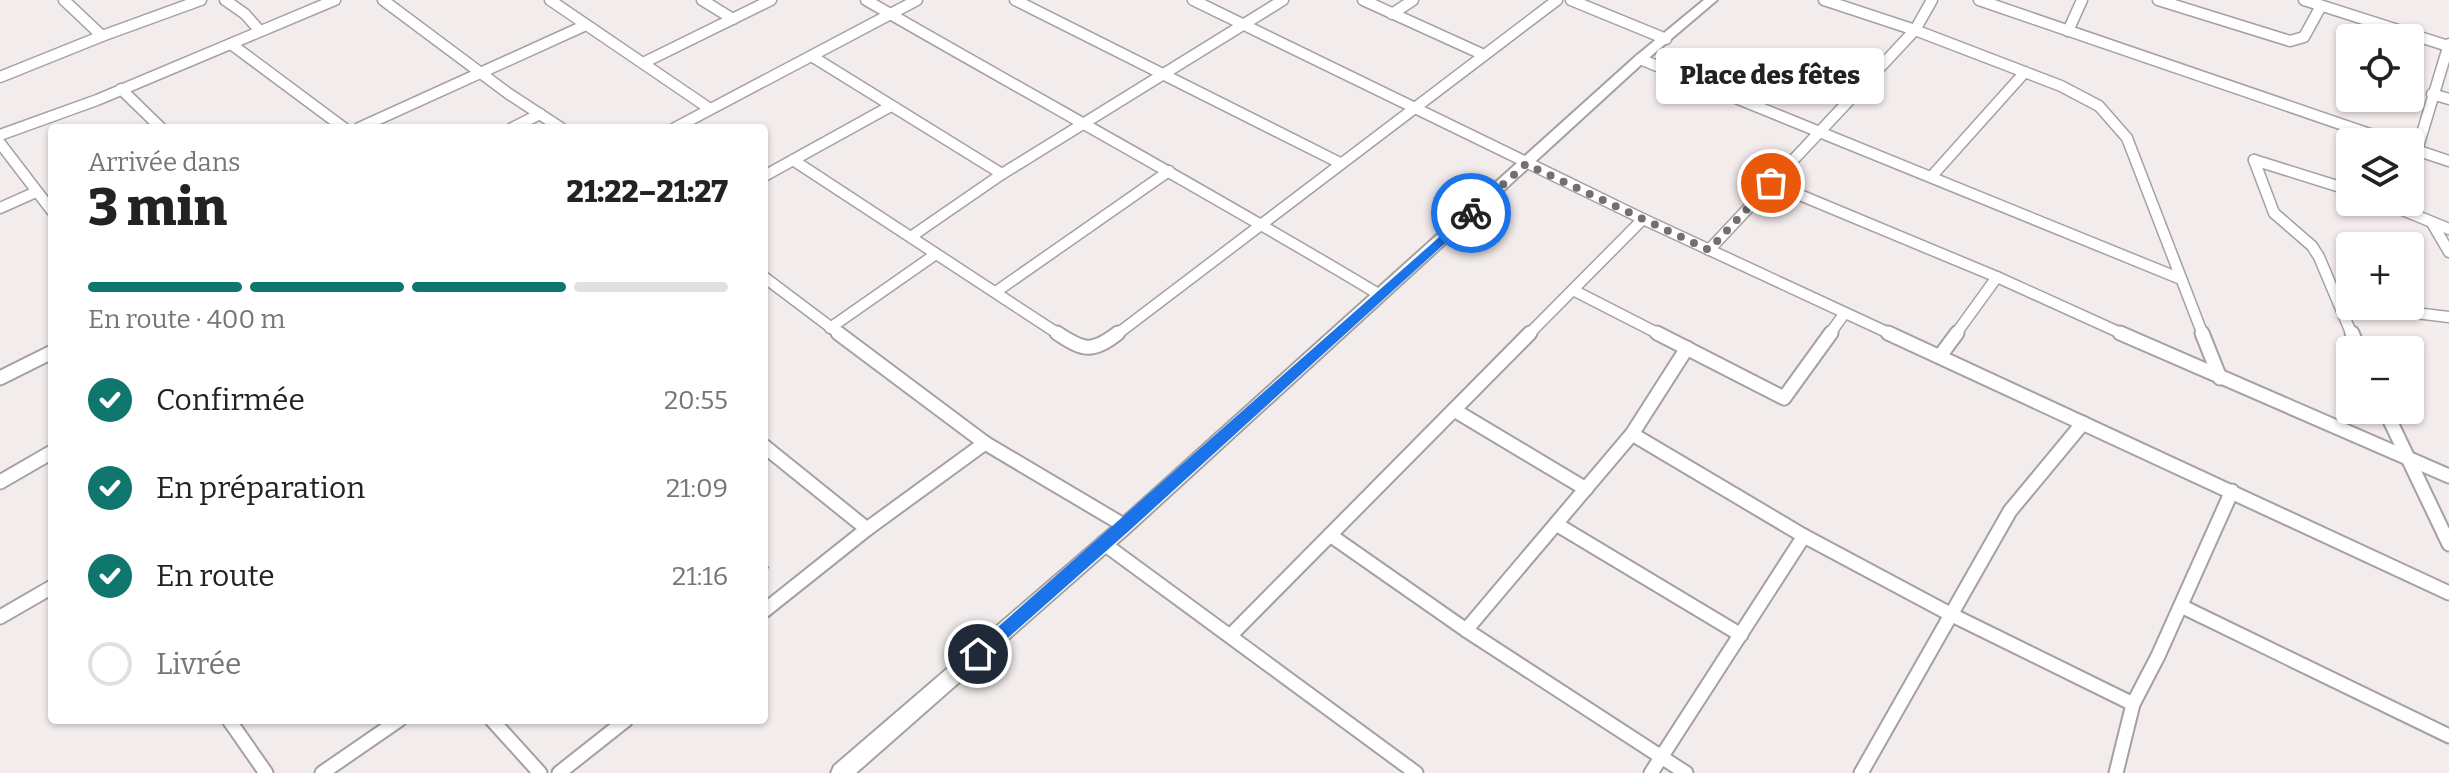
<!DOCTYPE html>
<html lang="fr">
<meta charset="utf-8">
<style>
:root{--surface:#fff;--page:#f6f6f6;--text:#222;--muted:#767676;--line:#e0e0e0;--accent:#0f766e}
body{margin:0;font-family:Bitter,serif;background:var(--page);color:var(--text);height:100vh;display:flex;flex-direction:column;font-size:30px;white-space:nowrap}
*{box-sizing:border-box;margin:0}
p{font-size:26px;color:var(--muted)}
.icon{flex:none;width:44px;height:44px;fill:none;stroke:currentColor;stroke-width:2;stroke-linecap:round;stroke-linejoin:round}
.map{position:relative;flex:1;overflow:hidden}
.sheet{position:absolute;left:48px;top:124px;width:720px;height:600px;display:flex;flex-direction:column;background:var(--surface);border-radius:8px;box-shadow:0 2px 6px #0004}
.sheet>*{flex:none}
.fabs{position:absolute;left:2336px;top:24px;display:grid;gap:16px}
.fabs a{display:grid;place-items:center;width:88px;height:88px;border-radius:8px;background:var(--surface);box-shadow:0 2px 6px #0004;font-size:40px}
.pin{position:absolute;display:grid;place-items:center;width:68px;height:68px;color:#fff;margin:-34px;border:4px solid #fff;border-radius:50%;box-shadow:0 2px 8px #0007}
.courier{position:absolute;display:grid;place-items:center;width:80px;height:80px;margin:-40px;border:6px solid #1a73e8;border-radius:50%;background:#fff;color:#222;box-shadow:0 2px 10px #0007}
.bubble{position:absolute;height:56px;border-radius:8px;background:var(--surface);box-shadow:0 2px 6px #0004;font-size:26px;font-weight:800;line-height:56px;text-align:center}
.head em{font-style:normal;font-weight:800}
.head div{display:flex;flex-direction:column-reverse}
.head{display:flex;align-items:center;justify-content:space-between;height:136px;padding:0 40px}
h1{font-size:52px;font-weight:800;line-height:60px}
.bar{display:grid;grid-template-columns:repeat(4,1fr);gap:12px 8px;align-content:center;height:96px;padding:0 40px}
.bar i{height:10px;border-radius:6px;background:var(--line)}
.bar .active{background:var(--accent)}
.bar p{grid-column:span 4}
ol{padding:0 40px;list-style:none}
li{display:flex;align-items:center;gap:24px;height:88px}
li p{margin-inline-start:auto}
li .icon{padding:8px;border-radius:50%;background:var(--accent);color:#fff;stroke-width:4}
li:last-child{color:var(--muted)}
li i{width:44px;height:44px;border:4px solid var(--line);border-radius:50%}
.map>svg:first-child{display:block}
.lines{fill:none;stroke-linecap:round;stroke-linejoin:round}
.minor-far1-casing{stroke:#a6a0a0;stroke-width:13}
.minor-casing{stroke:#a6a0a0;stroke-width:17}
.tertiary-casing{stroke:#a6a0a0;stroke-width:4}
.minor-far1{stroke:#fff;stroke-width:10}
.minor{stroke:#fff;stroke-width:13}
.tertiary{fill:#fff;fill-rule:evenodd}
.shaded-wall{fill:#868284}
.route{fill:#1a73e8}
.done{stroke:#736f6f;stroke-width:8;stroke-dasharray:0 14.4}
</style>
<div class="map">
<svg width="2449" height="773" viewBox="0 0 2449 773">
<rect width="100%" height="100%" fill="#f3ecec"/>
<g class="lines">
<!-- minor-far1 casing -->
<g class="minor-far1-casing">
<g id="minor-far1">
<path d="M 64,0 L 102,36 L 201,0"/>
<path d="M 225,0 L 245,14 L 260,31"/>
<path d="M 383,0 L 509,94 L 561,128"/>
<path d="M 550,0 L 710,109"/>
<path d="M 702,0 L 733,19"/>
<path d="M 866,0 C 1037,99 1211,193 1380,295"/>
<path d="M 1015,0 L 1340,163"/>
<path d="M 1193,0 L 1643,219 L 1893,335"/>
<path d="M 1363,0 L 1484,55"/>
<path d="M 1571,0 L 1666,39"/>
<path d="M 1824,0 L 1915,30 L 2061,86 L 2099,106 L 2127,138 L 2203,335"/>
<path d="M 1979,0 L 2393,142"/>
<path d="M 2158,0 L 2290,41 L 2304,37 L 2321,6"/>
<path d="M 2304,0 L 2448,46"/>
<path d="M 1392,14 L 1413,0"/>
<path d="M 2068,31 L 2082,0"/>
<path d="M 231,44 L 344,128"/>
<path d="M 813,57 L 1002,174"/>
<path d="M 1640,59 L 2181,279"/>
<path d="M 645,62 L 771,0"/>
<path d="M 0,77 L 102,36"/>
<path d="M 121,89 L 161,128"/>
<path d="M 2432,94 L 2449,99"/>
<path d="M 359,128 L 586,25"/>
<path d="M 512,128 L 540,114"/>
<path d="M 675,128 L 917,0"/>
<path d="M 0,135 L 97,100 L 335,0"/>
<path d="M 0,143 L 52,211"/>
<path d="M 2410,148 L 2449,161"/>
<path d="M 2417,150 L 2449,44"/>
<path d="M 793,160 L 1060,335"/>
<path d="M 2254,160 L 2274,213 L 2312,246 L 2319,257 L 2352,335"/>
<path d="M 2254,160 L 2350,190"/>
<path d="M 764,176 L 889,107"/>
<path d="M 1931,177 L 2025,72"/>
<path d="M 1771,183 L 1997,277 L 2125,335"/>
<path d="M 2383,202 L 2449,229"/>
<path d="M 0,208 L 36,192"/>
<path d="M 2432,223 L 2449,252"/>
<path d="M 912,236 L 1002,174 L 1283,0"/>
<path d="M 1709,250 L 1915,30 L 1932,0"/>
<path d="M 764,277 L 841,335"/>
<path d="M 1573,290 L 1661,335"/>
<path d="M 997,291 L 1169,171"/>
<path d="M 2357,306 L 2449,317"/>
<path d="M 830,328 L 936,254"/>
<path d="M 1116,335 L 1557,0"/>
<path d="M 1528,335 L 1643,219"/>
<path d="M 1829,335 L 1844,314"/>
<path d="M 1955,335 L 1997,277"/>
</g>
</g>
<!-- minor casing -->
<g class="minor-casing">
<g id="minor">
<path d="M 838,333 L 985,443 L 1125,526"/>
<path d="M 1057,333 C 1084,351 1092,353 1118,333"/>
<path d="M 1657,333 L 1784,398 L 1831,333"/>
<path d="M 1888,333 L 2449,593"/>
<path d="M 2120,333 L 2449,476"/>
<path d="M 2202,333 L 2220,378"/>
<path d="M 2352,333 L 2359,350"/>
<path d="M 1940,356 L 1957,333"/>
<path d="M 0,378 L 52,352"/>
<path d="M 1454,410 L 1586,489"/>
<path d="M 2385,410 L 2449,544"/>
<path d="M 1632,434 L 1804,536 L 1950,614 L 2133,704"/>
<path d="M 764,446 L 867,529"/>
<path d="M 0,482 L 52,452"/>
<path d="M 1556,524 L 1741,635"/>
<path d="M 1330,535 L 1466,630 L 1686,773"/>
<path d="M 1103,543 L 1416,773"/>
<path d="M 2181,606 L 2449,736"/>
<path d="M 764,611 L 867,529 L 985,443"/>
<path d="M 0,617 L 52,587"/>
<path d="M 1466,630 L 1632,434 L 1687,348"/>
<path d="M 1231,635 L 1530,333"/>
<path d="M 229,720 L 266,773"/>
<path d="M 492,720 L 540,773"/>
<path d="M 322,773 L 399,720"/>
<path d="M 559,773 L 626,720"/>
<path d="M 1651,773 L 1804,536"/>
<path d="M 1861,773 L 2010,511 L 2083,423"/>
<path d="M 2116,773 L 2133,704 L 2158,656 L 2232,491"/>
</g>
</g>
<!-- tertiary casing -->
<g class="tertiary-casing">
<path id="tertiary" d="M 1704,0 L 1717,0 L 1644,62 L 1131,531 L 856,773 L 831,773 L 834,766 L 1119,521 L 1636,56 Z"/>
</g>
<!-- minor-far1 -->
<use href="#minor-far1" class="minor-far1"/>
<!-- minor -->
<use href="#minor" class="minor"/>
<!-- tertiary -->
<use href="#tertiary" class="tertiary"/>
</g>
<!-- shaded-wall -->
<path class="shaded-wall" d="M 766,560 L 769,568 L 764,572 L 764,561 Z"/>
<!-- route -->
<path class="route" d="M 1471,209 L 1477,213 L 1475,216 L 1130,530 L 984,659 L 973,659 L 973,649 Z"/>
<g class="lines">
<!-- done -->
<path class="done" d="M 1471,213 L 1526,164 L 1709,250 L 1771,183"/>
</g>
</svg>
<div class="fabs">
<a><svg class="icon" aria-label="locate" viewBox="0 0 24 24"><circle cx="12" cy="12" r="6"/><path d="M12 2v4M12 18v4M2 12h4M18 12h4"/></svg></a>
<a><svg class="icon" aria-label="layers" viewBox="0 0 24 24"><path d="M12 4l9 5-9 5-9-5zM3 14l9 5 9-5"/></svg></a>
<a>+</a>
<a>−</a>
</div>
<div class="pin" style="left:1771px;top:183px;background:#ea580c"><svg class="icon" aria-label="bag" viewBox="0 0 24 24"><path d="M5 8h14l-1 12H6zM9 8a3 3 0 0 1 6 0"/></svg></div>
<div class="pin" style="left:978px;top:654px;background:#1f2937"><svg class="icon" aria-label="home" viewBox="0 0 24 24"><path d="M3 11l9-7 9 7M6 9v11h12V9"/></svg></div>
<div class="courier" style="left:1471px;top:213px"><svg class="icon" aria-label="bike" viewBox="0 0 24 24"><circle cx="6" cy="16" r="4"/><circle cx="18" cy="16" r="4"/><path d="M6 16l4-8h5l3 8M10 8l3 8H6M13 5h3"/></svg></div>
<div class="bubble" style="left:1656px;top:48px;width:228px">Place des fêtes</div>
<section class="sheet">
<div class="head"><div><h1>3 min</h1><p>Arrivée dans</p></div><em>21:22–21:27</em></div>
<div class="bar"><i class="active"></i><i class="active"></i><i class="active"></i><i></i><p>En route · 400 m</p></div>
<ol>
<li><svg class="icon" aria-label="check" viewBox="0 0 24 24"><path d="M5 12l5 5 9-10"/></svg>Confirmée<p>20:55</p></li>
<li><svg class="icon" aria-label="check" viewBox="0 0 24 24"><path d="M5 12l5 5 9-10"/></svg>En préparation<p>21:09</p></li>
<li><svg class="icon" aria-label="check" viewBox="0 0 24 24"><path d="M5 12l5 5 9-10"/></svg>En route<p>21:16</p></li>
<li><i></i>Livrée</li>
</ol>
</section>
</div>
